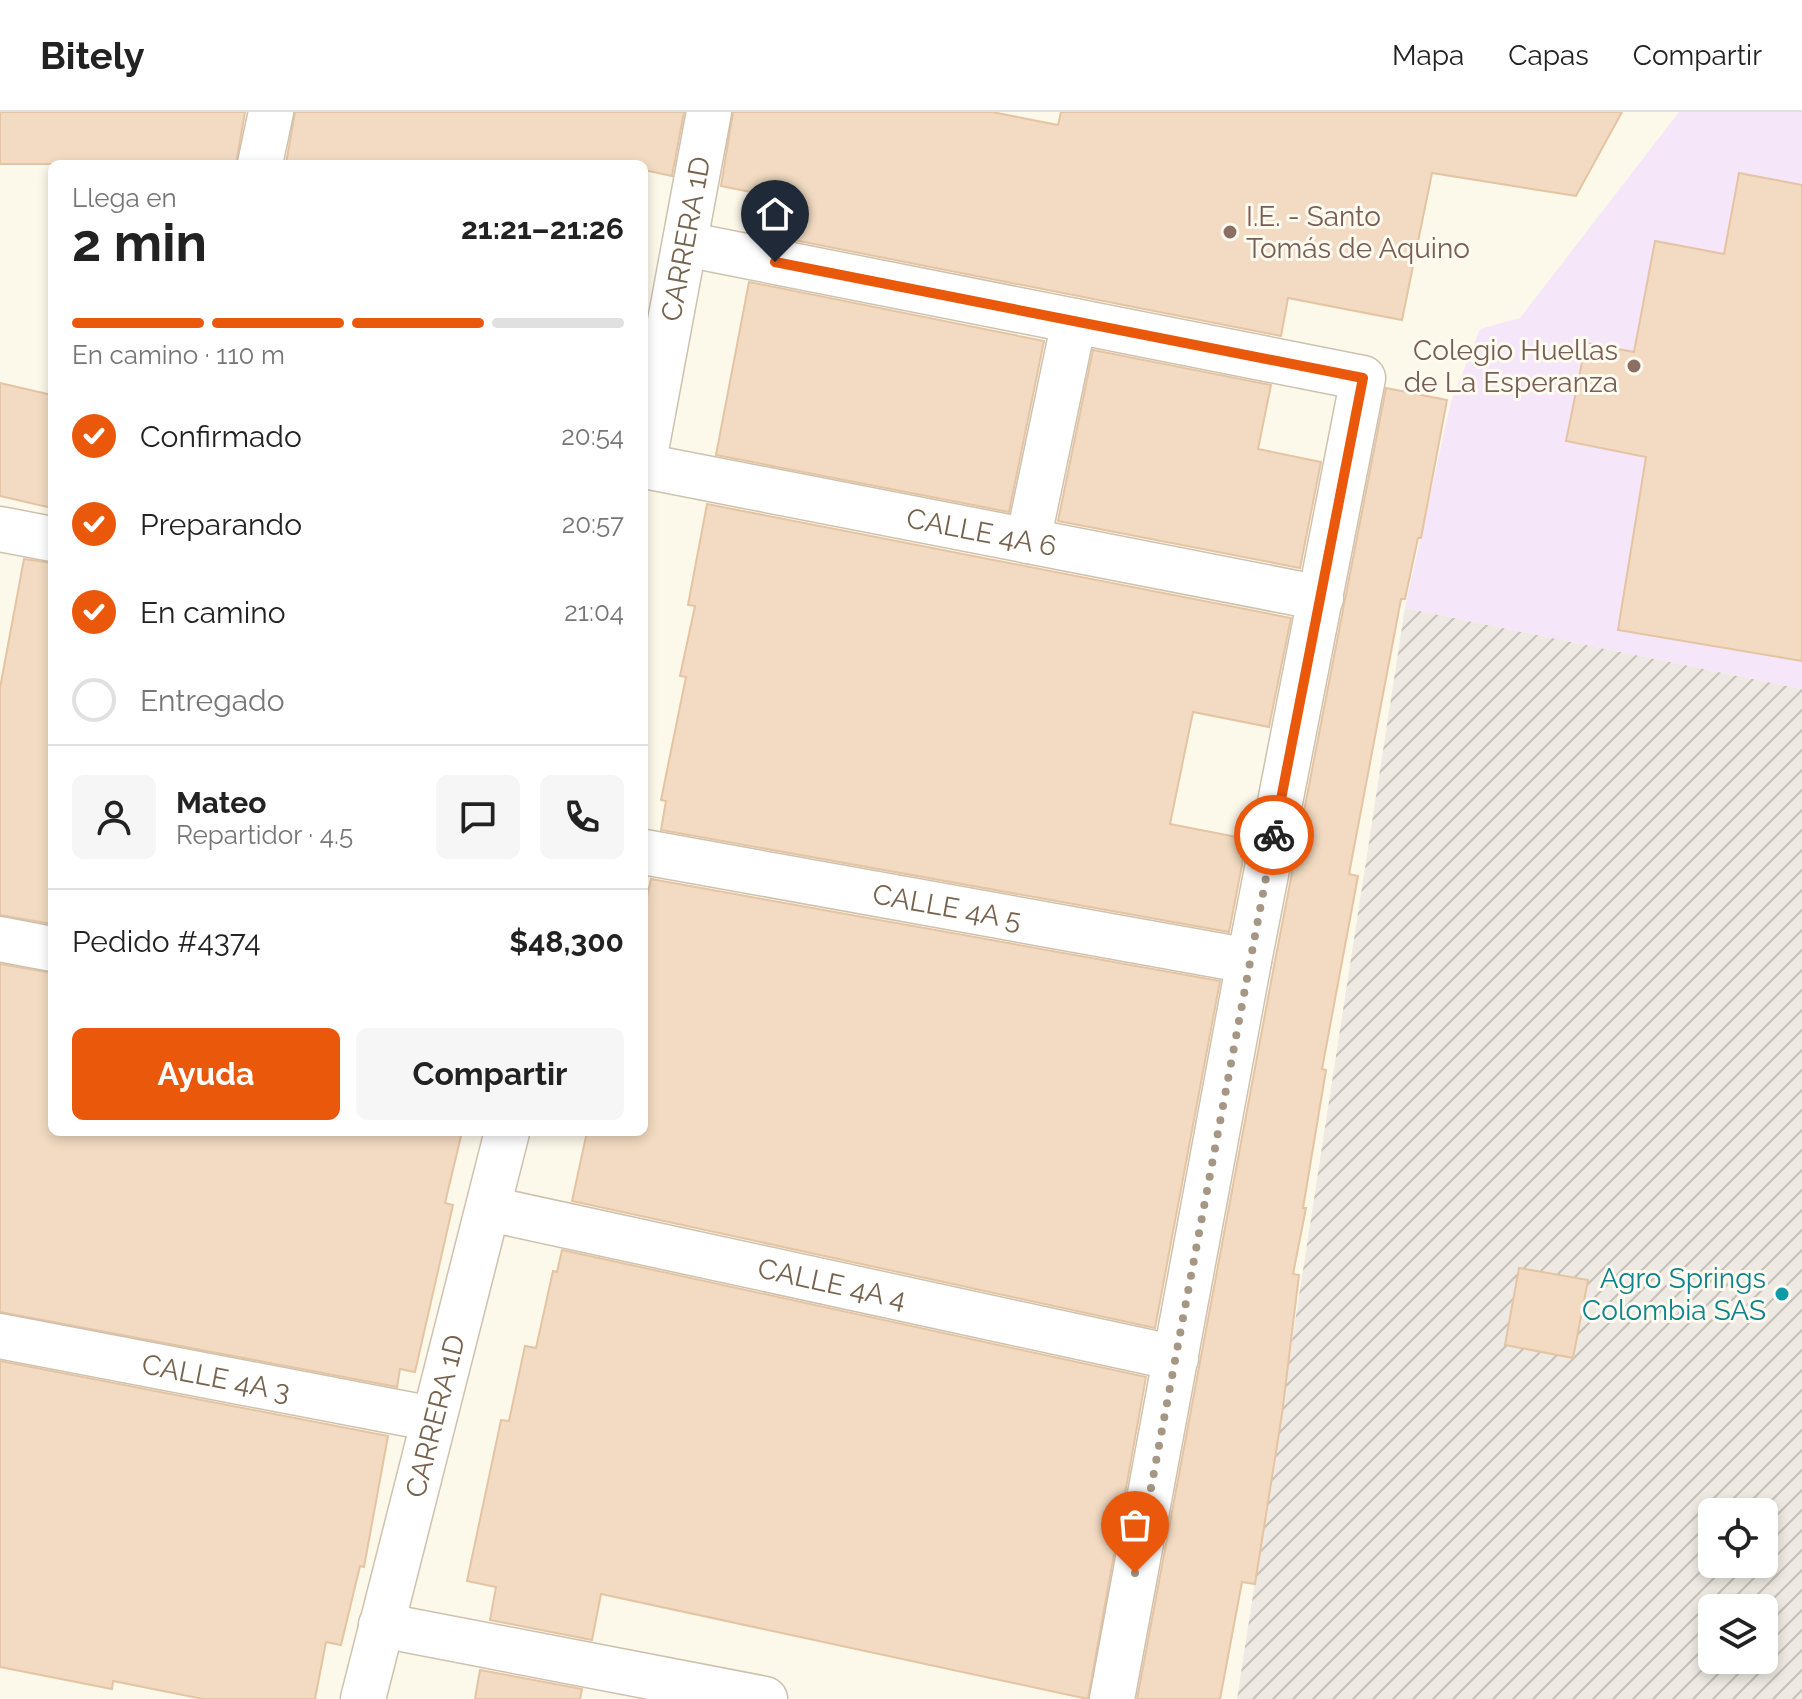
<!DOCTYPE html>
<html lang="es">
<meta charset="utf-8">
<style>
:root{--surface:#fff;--page:#f6f6f6;--text:#222;--muted:#767676;--line:#e0e0e0;--accent:#ea580c}
body{margin:0;font-family:Raleway,sans-serif;background:var(--page);color:var(--text);height:100vh;display:flex;flex-direction:column;font-size:30px;white-space:nowrap}
*{box-sizing:border-box;margin:0}
p{font-size:26px;color:var(--muted)}
.icon{flex:none;width:44px;height:44px;fill:none;stroke:currentColor;stroke-width:2;stroke-linecap:round;stroke-linejoin:round}
.map{position:relative;flex:1;overflow:hidden}
.drawer{position:absolute;left:48px;top:48px;width:600px;height:976px;display:flex;flex-direction:column;background:var(--surface);border-radius:12px;box-shadow:0 4px 12px #0003}
.drawer>*{flex:none}
.tools{position:absolute;left:1698px;top:1386px;display:grid;gap:16px}
.tools a{display:grid;place-items:center;width:80px;height:80px;border-radius:12px;background:var(--surface);box-shadow:0 4px 12px #0003;font-size:40px}
.pin{position:absolute;display:grid;place-items:center;width:68px;height:68px;color:#fff;margin:-82px -34px;border-radius:50% 50% 50% 0;rotate:-45deg;box-shadow:0 0 8px #0007}
.pin .icon{rotate:45deg}
.courier{position:absolute;display:grid;place-items:center;width:80px;height:80px;margin:-40px;border:6px solid #ea580c;border-radius:50%;background:#fff;color:#222;box-shadow:0 2px 10px #0007}
.summary em{font-style:normal;font-weight:700}
.summary div{display:flex;flex-direction:column-reverse}
.summary{display:flex;align-items:center;justify-content:space-between;height:136px;padding:0 24px}
h1{font-size:52px;font-weight:700;line-height:60px}
.bar{display:grid;grid-template-columns:repeat(4,1fr);gap:12px 8px;align-content:center;height:96px;padding:0 24px}
.bar i{height:10px;border-radius:6px;background:var(--line)}
.bar .active{background:var(--accent)}
.bar p{grid-column:span 4}
.line{display:flex;align-items:center;gap:20px;padding:0 24px;border-top:2px solid var(--line)}
.line div{flex:1}
.round{display:grid;place-items:center;flex:none;width:84px;height:84px;border-radius:12px;background:var(--page)}
ol{padding:0 24px;list-style:none}
li{display:flex;align-items:center;gap:24px;height:88px}
li p{margin-inline-start:auto}
li .icon{padding:8px;border-radius:50%;background:var(--accent);color:#fff;stroke-width:4}
li:last-child{color:var(--muted)}
li i{width:44px;height:44px;border:4px solid var(--line);border-radius:50%}
.action{display:flex;gap:16px;margin-top:auto;padding:16px 24px}
.action a{flex:1;height:92px;border-radius:12px;background:var(--accent);color:#fff;font-size:32px;font-weight:700;line-height:92px;text-align:center}
.action a+a{background:var(--page);color:var(--text)}
header{display:flex;align-items:center;gap:48px;box-sizing:border-box;height:112px;padding:0 40px;background:var(--surface);border-bottom:2px solid var(--line)}
header strong{font-size:38px}
nav{display:flex;gap:44px;margin-inline-start:auto;font-size:28px}
.map>svg:first-child{display:block}
.industrial{fill:url(#industrial-furrows);fill-rule:evenodd}
.education{fill:#f5e6f9}
.building{fill:#f2dbc2;stroke:#e4c4a2;stroke-width:2}
.lines{fill:none;stroke-linecap:round;stroke-linejoin:round}
.minor-casing{stroke:#cfc1af;stroke-width:47}
.minor{stroke:#fff;stroke-width:44}
.done{stroke:#a69684;stroke-width:8;stroke-dasharray:0 14.4}
.route{stroke:#ea580c;stroke-width:10}
.education-dot{fill:#8d6e63;stroke:#fffbf0;stroke-width:3}
.culture-dot{fill:#0f9aa8;stroke:#fffbf0;stroke-width:3}
.labels{text-anchor:middle;dominant-baseline:central;stroke-width:6;stroke-linejoin:round;paint-order:stroke}
.education-label{font-size:28px;fill:#785e54;stroke:#fffbf0;text-anchor:start}
.street-label{font-size:28px;fill:#77624d;stroke:#fffbf0}
.culture-label{font-size:28px;fill:#0d838f;stroke:#fffbf0;text-anchor:end}
</style>
<header>
<strong>Bitely</strong>
<nav><a>Mapa</a><a>Capas</a><a>Compartir</a></nav>
</header>
<div class="map">
<svg width="1802" height="1587" viewBox="0 0 1802 1587">
<defs>
<pattern id="industrial-furrows" width="10" height="10" patternUnits="userSpaceOnUse" patternTransform="scale(2)"><rect width="10" height="10" fill="#eee9e2"/><path d="M-1 1l2-2M0 10L10 0M9 11l2-2" fill="none" stroke="#c6c0b9"/></pattern>
</defs>
<rect width="100%" height="100%" fill="#fcf8ea"/>
<!-- industrial -->
<path class="industrial" d="M 1405,496 L 1802,577 L 1802,1587 L 1237,1587 ZM 1712,1400 L 1764,1400 L 1764,1452 L 1712,1452 ZM 1712,1496 L 1764,1496 L 1764,1548 L 1712,1548 Z"/>
<!-- education -->
<path class="education" d="M 1679,0 L 1802,0 L 1802,577 L 1405,496 L 1451,290 L 1480,217 L 1520,206 Z"/>
<!-- building -->
<g class="building">
<path d="M 0,0 L 245,0 L 236,52 L 0,52 Z"/>
<path d="M 295,0 L 684,0 L 672,64 L 644,58 L 644,52 L 286,52 Z"/>
<path d="M 733,0 L 992,0 L 1058,13 L 1061,0 L 1622,0 L 1576,84 L 1432,61 L 1402,208 L 1288,186 L 1281,224 L 758,121 L 765,83 L 721,74 Z"/>
<path d="M 1739,61 L 1802,73 L 1802,549 L 1618,518 L 1646,345 L 1566,329 L 1586,231 L 1634,240 L 1655,129 L 1724,142 Z"/>
<path d="M 749,170 L 1044,229 L 1009,400 L 716,343 Z"/>
<path d="M 1093,238 L 1271,273 L 1258,337 L 1321,350 L 1300,456 L 1058,409 Z"/>
<path d="M 0,271 L 52,283 L 52,396 L 0,384 Z"/>
<path d="M 1386,276 L 1447,288 L 1421,426 L 1418,426 L 1405,487 L 1401,487 L 1349,762 L 1358,764 L 1322,957 L 1326,958 L 1303,1096 L 1306,1096 L 1293,1162 L 1299,1163 L 1282,1302 L 1255,1472 L 1242,1470 L 1220,1587 L 1137,1587 L 1274,854 Z"/>
<path d="M 707,392 L 1291,506 L 1269,615 L 1193,600 L 1170,712 L 1247,727 L 1229,820 L 661,718 L 666,689 L 661,688 L 686,565 L 680,564 L 695,494 L 688,493 Z"/>
<path d="M 24,447 L 52,451 L 52,812 L 0,803 L 0,576 Z"/>
<path d="M 651,767 L 1220,869 L 1155,1216 L 572,1089 L 587,1020 L 644,1020 L 644,799 Z"/>
<path d="M 0,852 L 52,861 L 52,1020 L 462,1020 L 445,1091 L 453,1093 L 415,1260 L 400,1257 L 397,1275 L 0,1200 Z"/>
<path d="M 562,1138 L 1146,1265 L 1088,1587 L 601,1482 L 592,1528 L 490,1508 L 496,1475 L 467,1469 L 501,1308 L 509,1309 L 525,1234 L 536,1236 L 553,1159 L 557,1160 Z"/>
<path d="M 1519,1156 L 1588,1168 L 1573,1246 L 1505,1233 Z"/>
<path d="M 0,1249 L 388,1324 L 364,1455 L 360,1454 L 341,1533 L 326,1530 L 315,1587 L 203,1587 L 113,1569 L 112,1577 L 0,1555 Z"/>
<path d="M 480,1558 L 582,1577 L 580,1587 L 475,1587 Z"/>
</g>
<g class="lines">
<!-- minor casing -->
<g class="minor-casing">
<g id="minor">
<path d="M 260,52 L 271,0"/>
<path d="M 685,132 L 1363,266 L 1249,849 L 1112,1587"/>
<path id="s1" d="M 644,349 L 709,0"/>
<path id="s2" d="M 644,354 L 1321,486"/>
<path d="M 0,417 L 52,427"/>
<path d="M 1028,429 L 1074,209"/>
<path id="s3" d="M 644,740 L 1249,849"/>
<path d="M 0,827 L 52,837"/>
<path id="s4" d="M 490,1097 L 1176,1246"/>
<path id="s5" d="M 0,1224 L 433,1307"/>
<path d="M 381,1513 L 765,1587"/>
<path id="s6" d="M 363,1587 L 507,1020"/>
</g>
</g>
<!-- minor -->
<use href="#minor" class="minor"/>
</g>
<g class="lines">
<!-- done -->
<path class="done" d="M 1135,1461 L 1274,723"/>
<!-- route -->
<path class="route" d="M 775,150 L 1363,266 L 1274,723"/>
</g>
<!-- markers -->
<g class="education-dot">
<circle cx="1230" cy="120" r="8"/>
<circle cx="1634" cy="254" r="8"/>
</g>
<circle class="culture-dot" cx="1782" cy="1182" r="8"/>
<g class="labels">
<!-- education labels -->
<g class="education-label">
<text x="1246" y="104">I.E. - Santo<tspan x="1246" dy="32">Tomás de Aquino</tspan></text>
<text x="1618" y="238" text-anchor="end">Colegio Huellas<tspan x="1618" dy="32">de La Esperanza</tspan></text>
</g>
<!-- street labels -->
<g class="street-label">
<text stroke="none"><textPath href="#s1" startOffset="226">CARRERA 1D</textPath></text>
<text stroke="none"><textPath href="#s2" startOffset="344">CALLE 4A 6</textPath></text>
<text stroke="none"><textPath href="#s3" startOffset="308">CALLE 4A 5</textPath></text>
<text stroke="none"><textPath href="#s4" startOffset="350">CALLE 4A 4</textPath></text>
<text stroke="none"><textPath href="#s5" startOffset="220">CALLE 4A 3</textPath></text>
<text stroke="none"><textPath href="#s6" startOffset="292">CARRERA 1D</textPath></text>
</g>
<!-- culture labels -->
<g class="culture-label">
<text x="1766" y="1166">Agro Springs<tspan x="1766" dy="32">Colombia SAS</tspan></text>
</g>
</g>
</svg>
<div class="tools">
<a><svg class="icon" aria-label="locate" viewBox="0 0 24 24"><circle cx="12" cy="12" r="6"/><path d="M12 2v4M12 18v4M2 12h4M18 12h4"/></svg></a>
<a><svg class="icon" aria-label="layers" viewBox="0 0 24 24"><path d="M12 4l9 5-9 5-9-5zM3 14l9 5 9-5"/></svg></a>
</div>
<div class="pin" style="left:1135px;top:1461px;background:#ea580c"><svg class="icon" aria-label="bag" viewBox="0 0 24 24"><path d="M5 8h14l-1 12H6zM9 8a3 3 0 0 1 6 0"/></svg></div>
<div class="pin" style="left:775px;top:150px;background:#1f2937"><svg class="icon" aria-label="home" viewBox="0 0 24 24"><path d="M3 11l9-7 9 7M6 9v11h12V9"/></svg></div>
<div class="courier" style="left:1274px;top:723px"><svg class="icon" aria-label="bike" viewBox="0 0 24 24"><circle cx="6" cy="16" r="4"/><circle cx="18" cy="16" r="4"/><path d="M6 16l4-8h5l3 8M10 8l3 8H6M13 5h3"/></svg></div>
<section class="drawer">
<div class="summary"><div><h1>2 min</h1><p>Llega en</p></div><em>21:21–21:26</em></div>
<div class="bar"><i class="active"></i><i class="active"></i><i class="active"></i><i></i><p>En camino · 110 m</p></div>
<ol>
<li><svg class="icon" aria-label="check" viewBox="0 0 24 24"><path d="M5 12l5 5 9-10"/></svg>Confirmado<p>20:54</p></li>
<li><svg class="icon" aria-label="check" viewBox="0 0 24 24"><path d="M5 12l5 5 9-10"/></svg>Preparando<p>20:57</p></li>
<li><svg class="icon" aria-label="check" viewBox="0 0 24 24"><path d="M5 12l5 5 9-10"/></svg>En camino<p>21:04</p></li>
<li><i></i>Entregado</li>
</ol>
<div class="line" style="height:144px"><a class="round"><svg class="icon" aria-label="person" viewBox="0 0 24 24"><circle cx="12" cy="8" r="4"/><path d="M4 21q1-7 8-7t8 7"/></svg></a><div><b>Mateo</b><p>Repartidor · 4.5</p></div><a class="round"><svg class="icon" aria-label="chat" viewBox="0 0 24 24"><path d="M4 5h16v11H9l-5 4z"/></svg></a><a class="round"><svg class="icon" aria-label="phone" viewBox="0 0 24 24"><path d="M5 4h4l2 5-3 2q2 4 5 5l2-3 5 2v4C11 20 4 13 5 4z"/></svg></a></div>
<div class="line" style="height:104px"><div>Pedido #4374</div><b>$48,300</b></div>
<div class="action"><a>Ayuda</a><a>Compartir</a></div>
</section>
</div>
